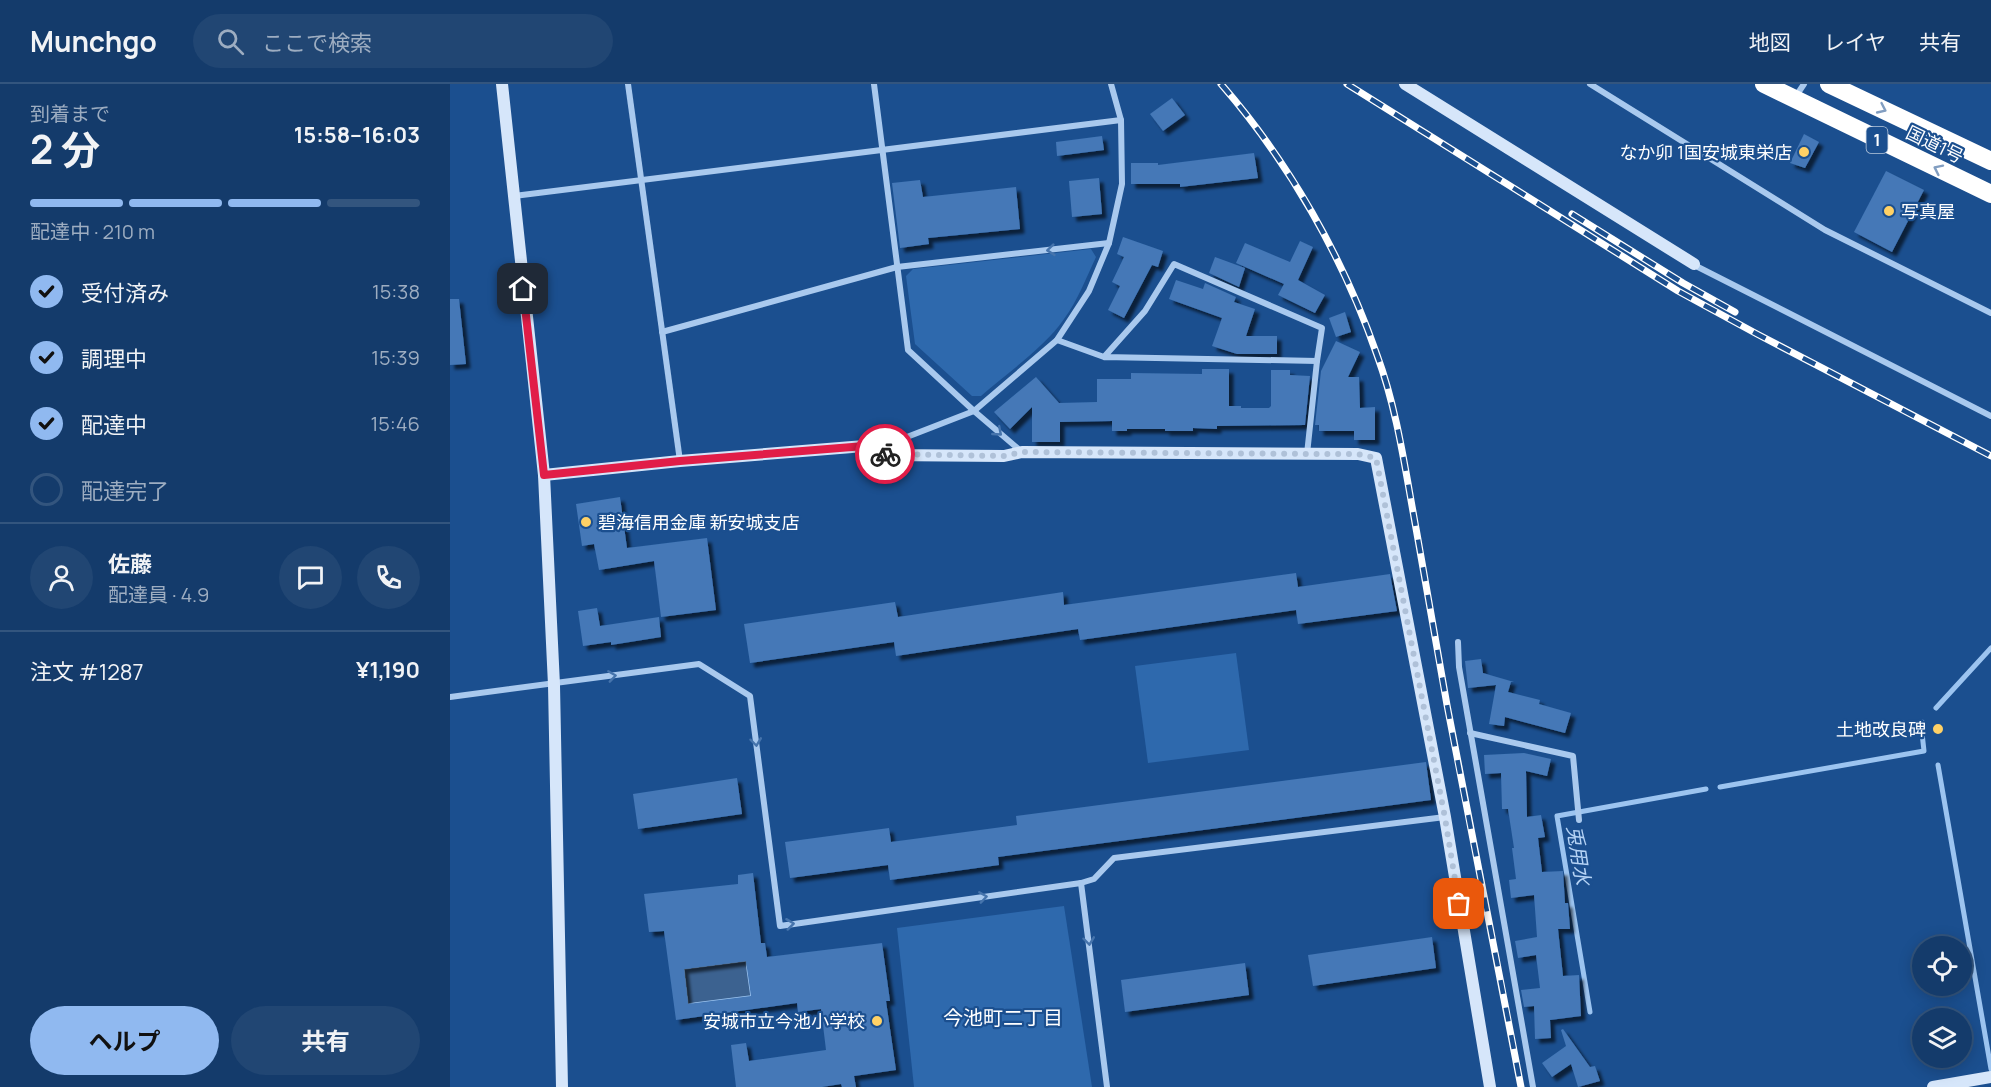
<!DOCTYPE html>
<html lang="ja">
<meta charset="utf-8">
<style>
:root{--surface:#143b6b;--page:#214673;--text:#f1f3f6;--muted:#9dadc1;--line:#33557e;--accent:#90b9f0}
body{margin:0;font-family:Manrope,"Noto Sans JP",sans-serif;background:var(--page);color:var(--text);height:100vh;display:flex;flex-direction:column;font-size:22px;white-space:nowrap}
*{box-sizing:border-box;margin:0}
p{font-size:20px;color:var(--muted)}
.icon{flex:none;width:33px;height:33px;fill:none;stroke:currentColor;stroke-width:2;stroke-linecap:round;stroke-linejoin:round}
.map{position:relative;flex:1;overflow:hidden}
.panel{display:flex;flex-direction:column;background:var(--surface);width:450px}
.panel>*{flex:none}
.fabs{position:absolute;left:1462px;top:852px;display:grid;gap:12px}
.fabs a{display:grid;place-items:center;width:60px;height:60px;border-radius:50%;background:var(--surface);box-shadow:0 3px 15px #0003,0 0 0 2px var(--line);font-size:30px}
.pin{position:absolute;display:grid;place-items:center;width:51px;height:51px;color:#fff;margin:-26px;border-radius:12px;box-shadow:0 3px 9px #0006}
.courier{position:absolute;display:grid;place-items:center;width:60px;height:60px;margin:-30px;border:4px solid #e11d48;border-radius:50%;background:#fff;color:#222;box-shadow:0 2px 8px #0007}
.head em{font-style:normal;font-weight:700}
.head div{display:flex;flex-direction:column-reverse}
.head{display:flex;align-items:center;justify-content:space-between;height:102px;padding:0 30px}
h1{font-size:39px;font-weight:700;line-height:45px}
.bar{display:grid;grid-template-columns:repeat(4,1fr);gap:9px 6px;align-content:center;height:72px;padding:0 30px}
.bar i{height:8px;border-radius:4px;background:var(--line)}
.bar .current{background:var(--accent)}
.bar p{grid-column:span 4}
.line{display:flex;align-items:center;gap:15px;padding:0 30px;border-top:2px solid var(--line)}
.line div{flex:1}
.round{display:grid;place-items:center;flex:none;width:63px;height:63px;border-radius:32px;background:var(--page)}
ol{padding:0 30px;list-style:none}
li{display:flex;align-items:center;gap:18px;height:66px}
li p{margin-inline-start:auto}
li .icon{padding:6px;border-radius:50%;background:var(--accent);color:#111;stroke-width:4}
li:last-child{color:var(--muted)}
li i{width:33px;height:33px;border:3px solid var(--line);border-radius:50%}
.action{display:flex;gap:12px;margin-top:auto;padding:12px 30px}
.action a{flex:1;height:69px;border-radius:36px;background:var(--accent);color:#111;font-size:24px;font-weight:700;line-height:69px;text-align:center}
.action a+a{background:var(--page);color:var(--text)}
header{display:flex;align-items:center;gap:36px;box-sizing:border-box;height:84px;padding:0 30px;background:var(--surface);border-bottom:2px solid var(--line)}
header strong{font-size:28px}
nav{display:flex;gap:33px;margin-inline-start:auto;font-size:21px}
.search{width:420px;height:54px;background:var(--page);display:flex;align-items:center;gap:15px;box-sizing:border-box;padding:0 21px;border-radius:33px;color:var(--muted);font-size:22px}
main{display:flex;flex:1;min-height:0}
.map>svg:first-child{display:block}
.green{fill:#2e69ad}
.water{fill:#3c6290;stroke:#9cc4f0;stroke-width:1.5}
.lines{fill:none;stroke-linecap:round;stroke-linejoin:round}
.stream{stroke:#9cc4f0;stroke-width:5}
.building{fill:#4478b7;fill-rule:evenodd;filter:url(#shadow)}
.street{stroke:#a9c9ee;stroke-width:6}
.secondary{stroke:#d6e6fa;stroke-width:12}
.highway{stroke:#fff;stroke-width:18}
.rail-casing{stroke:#fff;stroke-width:7}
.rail{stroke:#1b4f8f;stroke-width:4.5;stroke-dasharray:14;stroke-linecap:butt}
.oneway{stroke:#829ec1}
.oneway2{stroke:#4674ac}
.done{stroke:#afc1d8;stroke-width:6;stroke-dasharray:0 10.8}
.route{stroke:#e11d48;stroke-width:8}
.poi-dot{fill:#ffd166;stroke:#1b4f8f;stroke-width:2}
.labels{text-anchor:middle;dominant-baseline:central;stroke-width:4.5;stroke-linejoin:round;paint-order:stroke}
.shield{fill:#1b4f8f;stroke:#bbcadd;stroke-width:1.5}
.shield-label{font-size:16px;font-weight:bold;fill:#fff}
.street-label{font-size:18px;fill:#fff;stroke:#1b4f8f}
.poi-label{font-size:18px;fill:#fff;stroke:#1b4f8f;text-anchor:end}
.water-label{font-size:20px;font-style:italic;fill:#b5d3f5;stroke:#1b4f8f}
.neighbourhood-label{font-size:20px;fill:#fff;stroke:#1b4f8f}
</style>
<header>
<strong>Munchgo</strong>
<div class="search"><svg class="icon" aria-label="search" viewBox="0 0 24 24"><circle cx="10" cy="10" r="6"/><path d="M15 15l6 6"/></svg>ここで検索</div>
<nav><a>地図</a><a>レイヤ</a><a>共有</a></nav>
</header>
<main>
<section class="panel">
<div class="head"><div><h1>2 分</h1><p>到着まで</p></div><em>15:58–16:03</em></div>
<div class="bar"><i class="current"></i><i class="current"></i><i class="current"></i><i></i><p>配達中 · 210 m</p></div>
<ol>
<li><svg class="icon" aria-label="check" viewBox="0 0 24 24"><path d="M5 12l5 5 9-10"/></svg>受付済み<p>15:38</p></li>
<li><svg class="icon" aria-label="check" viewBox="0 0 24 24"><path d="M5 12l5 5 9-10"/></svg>調理中<p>15:39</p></li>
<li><svg class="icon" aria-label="check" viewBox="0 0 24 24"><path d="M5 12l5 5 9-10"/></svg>配達中<p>15:46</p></li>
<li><i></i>配達完了</li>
</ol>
<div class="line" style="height:108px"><a class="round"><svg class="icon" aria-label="person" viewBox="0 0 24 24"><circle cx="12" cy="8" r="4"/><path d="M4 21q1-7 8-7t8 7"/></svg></a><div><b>佐藤</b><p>配達員 · 4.9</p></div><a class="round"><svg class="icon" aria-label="chat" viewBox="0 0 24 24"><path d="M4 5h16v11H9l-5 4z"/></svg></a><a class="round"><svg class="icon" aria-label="phone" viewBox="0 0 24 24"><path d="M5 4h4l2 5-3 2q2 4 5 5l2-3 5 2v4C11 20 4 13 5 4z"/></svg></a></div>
<div class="line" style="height:78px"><div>注文 #1287</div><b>¥1,190</b></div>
<div class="action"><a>ヘルプ</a><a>共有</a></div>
</section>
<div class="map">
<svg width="1541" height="1003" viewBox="0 0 1541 1003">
<defs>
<filter id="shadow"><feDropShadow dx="4.5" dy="4.5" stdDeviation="1.5" flood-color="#0009"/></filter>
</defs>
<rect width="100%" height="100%" fill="#1b4f8f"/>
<!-- green -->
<g class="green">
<path d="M 641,165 L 646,173 C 636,194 628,216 614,235 C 595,263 556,290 531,312 L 522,312 L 465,260 L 456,192 L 463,185 Z"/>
<path d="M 786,569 L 799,666 L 698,679 L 685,582 Z"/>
<path d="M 614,822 L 642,1003 L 464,1003 L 447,844 Z"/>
</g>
<!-- water -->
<path class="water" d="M 296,877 L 301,912 L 238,920 L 234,885 Z"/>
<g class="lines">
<!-- stream -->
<g class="stream">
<path d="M 1486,624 L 1541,564"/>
<path d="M 1488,681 L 1541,985"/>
<path d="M 1270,703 L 1474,667 L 1471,640 L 1472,638"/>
<path d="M 1140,928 L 1107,732 L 1256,705"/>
</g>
</g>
<!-- building -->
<g class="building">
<path d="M 722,14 L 735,31 L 713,47 L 700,30 Z"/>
<path d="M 1354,50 L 1369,58 L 1355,84 L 1340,79 Z"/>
<path d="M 652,52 L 654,66 L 607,72 L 606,58 Z"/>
<path d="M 804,69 L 808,94 L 730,103 L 730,100 L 681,100 L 681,79 L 708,79 L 708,81 Z"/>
<path d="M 1436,87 L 1474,106 L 1442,168 L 1404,148 Z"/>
<path d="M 649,94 L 652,130 L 622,133 L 619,97 Z"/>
<path d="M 470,96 L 473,113 L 566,103 L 570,145 L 478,154 L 479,160 L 450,164 L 442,99 Z"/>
<path d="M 673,153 L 713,167 L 708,183 L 702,181 L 674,234 L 658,226 L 670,202 L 662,198 L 674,173 L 667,170 Z"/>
<path d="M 850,157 L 863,163 L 848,196 L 875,211 L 865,229 L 828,211 L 834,200 L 786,179 L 795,159 L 840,178 Z"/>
<path d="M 765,173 L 795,184 L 789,203 L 759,189 Z"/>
<path d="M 726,196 L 753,205 L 755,199 L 786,213 L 784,218 L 805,225 L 796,252 L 827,252 L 827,270 L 787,270 L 762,262 L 772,234 L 719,215 Z"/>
<path d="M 0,215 L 9,215 L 16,280 L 0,281 Z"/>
<path d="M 895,228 L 901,248 L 886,253 L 879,234 Z"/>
<path d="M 886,257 L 910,268 L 898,293 L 909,293 L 910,324 L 925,323 L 925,356 L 904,356 L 904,347 L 869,347 L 869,341 L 865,341 L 871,287 Z"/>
<path d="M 752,285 L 779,285 L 779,322 L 791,322 L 791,324 L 819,324 L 821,322 L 821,286 L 840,286 L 840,291 L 860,292 L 855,341 L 767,342 L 767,345 L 743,344 L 743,347 L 715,347 L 715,345 L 677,345 L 677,347 L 662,347 L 662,337 L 610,338 L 610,358 L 582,358 L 582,323 L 560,345 L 544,328 L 586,293 L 609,319 L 647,318 L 647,295 L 681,295 L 681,289 L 752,290 Z"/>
<path d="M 170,413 L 177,464 L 257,454 L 266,526 L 211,533 L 204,477 L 149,486 L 144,460 L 132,462 L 126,420 Z"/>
<path d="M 846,489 L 848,503 L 940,490 L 947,527 L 848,540 L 846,526 L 630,556 L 628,545 L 446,572 L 444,558 L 300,579 L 294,540 L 445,518 L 448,533 L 613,508 L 614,521 Z"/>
<path d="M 147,524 L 150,542 L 209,533 L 211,553 L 161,561 L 161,558 L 133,562 L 128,527 Z"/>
<path d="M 1031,575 L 1033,589 L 1064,598 L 1061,598 L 1058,608 L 1090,616 L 1089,620 L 1121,629 L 1115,649 L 1055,633 L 1054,642 L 1039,640 L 1046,601 L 1018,604 L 1015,577 Z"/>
<path d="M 1074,669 L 1101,675 L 1097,692 L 1076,687 L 1077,733 L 1091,731 L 1095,753 L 1088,754 L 1092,788 L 1113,787 L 1115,819 L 1118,819 L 1120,845 L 1108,845 L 1113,892 L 1129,891 L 1131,932 L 1100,936 L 1101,954 L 1085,955 L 1084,922 L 1074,923 L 1071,906 L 1090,904 L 1086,871 L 1068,874 L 1065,857 L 1087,853 L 1084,811 L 1061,814 L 1059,796 L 1066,795 L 1062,764 L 1064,764 L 1058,725 L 1052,725 L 1051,689 L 1035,690 L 1034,671 Z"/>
<path d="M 976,678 L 981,716 L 548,773 L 549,781 L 440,796 L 438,781 L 340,794 L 335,758 L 439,744 L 441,758 L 567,741 L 566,732 Z"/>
<path d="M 287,694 L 292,730 L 188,745 L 183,710 Z"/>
<path d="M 303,789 L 311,859 L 315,859 L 317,873 L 432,859 L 440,917 L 436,917 L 446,986 L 404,992 L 406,1003 L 392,1003 L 391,1000 L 372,1003 L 286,1003 L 281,961 L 296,959 L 299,977 L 376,966 L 371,925 L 348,928 L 347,919 L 226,936 L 214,847 L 199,848 L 194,810 L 288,800 L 288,791 ZM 296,877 L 301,912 L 238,920 L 234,885 Z"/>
<path d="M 982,853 L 986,884 L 863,902 L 858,871 Z"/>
<path d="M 795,879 L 799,911 L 675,928 L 671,896 Z"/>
<path d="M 1113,945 L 1140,983 L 1145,982 L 1150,997 L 1128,1003 L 1121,980 L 1102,993 L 1092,979 L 1116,962 L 1111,946 Z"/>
</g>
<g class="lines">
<!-- street -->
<g class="street">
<path d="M 178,0 L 230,377"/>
<path d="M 424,0 L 458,266 L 524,327 L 572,368"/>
<path d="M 1140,0 L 1375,146 L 1541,229"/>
<path d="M 1346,12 L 1354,0"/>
<path d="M 64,112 L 671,36"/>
<path d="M 1244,181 L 1541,332"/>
<path d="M 212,248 L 447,183 L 659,159"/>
<path d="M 607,256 L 654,273 L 867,277 L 872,244 L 724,180 L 695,227 L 654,273"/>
<path d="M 428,360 L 444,358 L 524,327 L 607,256 L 639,207 L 659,159 L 672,100 L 671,36 L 661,0"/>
<path d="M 857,370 L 867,277"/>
<path d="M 1008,558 L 1009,583 L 1083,1003"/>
<path d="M 0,613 L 249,580 L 300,612 L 330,842 L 631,799 L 644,795 L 664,774 L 995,733"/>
<path d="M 1020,649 L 1123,672 L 1129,736"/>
<path d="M 631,799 L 657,1003"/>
</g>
<!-- secondary -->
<g class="secondary">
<path d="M 52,0 L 94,391 L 104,601 L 112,1003"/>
<path d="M 955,0 L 1244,180"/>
<path d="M 94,391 L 230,377 L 427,361 L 435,371 L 554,372 L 572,368 L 908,370 L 926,374 L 995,733 L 1040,1003"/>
<path d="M 1483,1003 L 1541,993"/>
</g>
<!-- highway -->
<g class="highway">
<path d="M 1314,0 L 1541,110"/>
<path d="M 1379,0 L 1541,77"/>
</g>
<!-- rail casing -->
<g class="rail-casing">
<g id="rail">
<path d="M 771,0 C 839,78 893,173 927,271 C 945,320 953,371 962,422 C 974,488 985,554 997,621 C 1021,748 1047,876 1071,1003"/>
<path d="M 897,0 L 1228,207 L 1307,250 L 1541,372"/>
<path d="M 1122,130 L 1233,199 L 1285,228"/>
</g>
</g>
<!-- rail -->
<use href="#rail" class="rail"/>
</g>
<!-- one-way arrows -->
<defs><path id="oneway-chevron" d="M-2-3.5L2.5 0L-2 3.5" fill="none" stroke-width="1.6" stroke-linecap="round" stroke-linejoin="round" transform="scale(1.5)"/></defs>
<g class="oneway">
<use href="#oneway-chevron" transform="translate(1432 25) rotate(25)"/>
<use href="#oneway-chevron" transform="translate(1488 85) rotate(-154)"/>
</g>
<g class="oneway2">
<use href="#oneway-chevron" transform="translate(601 166) rotate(174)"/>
<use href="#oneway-chevron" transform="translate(548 348) rotate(41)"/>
<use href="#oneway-chevron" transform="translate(162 592) rotate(-8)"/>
<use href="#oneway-chevron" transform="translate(306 658) rotate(83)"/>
<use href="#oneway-chevron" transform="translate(533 813) rotate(-8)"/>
<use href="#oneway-chevron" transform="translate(340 840) rotate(-7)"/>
<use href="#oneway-chevron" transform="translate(639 857) rotate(83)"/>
</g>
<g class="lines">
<!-- done -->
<path class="done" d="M 435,370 L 554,372 L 573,368 L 874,370 L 908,370 L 926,374 L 995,734 L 1009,820"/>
<!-- route -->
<path class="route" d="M 73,205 L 94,391 L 230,377 L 427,361 L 435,370"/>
</g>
<!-- markers -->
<g class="poi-dot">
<circle cx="1354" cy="68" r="6"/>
<circle cx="1439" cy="127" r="6"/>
<circle cx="136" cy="438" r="6"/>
<circle cx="1488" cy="645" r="6"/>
<circle cx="427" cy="937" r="6"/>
</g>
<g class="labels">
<!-- shield labels -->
<rect class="shield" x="1416.5" y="43" width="21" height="26" rx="4.5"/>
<g class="shield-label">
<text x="1427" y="56">1</text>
</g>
<!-- street labels -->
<g class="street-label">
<text transform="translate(1485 60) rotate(26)">国道1号</text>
</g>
<!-- poi labels -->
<g class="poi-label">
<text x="1342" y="68">なか卯 1国安城東栄店</text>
<text x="1451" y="127" text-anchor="start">写真屋</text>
<text x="148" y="438" text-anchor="start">碧海信用金庫 新安城支店</text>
<text x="1476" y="645">土地改良碑</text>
<text x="415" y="937">安城市立今池小学校</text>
</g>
<!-- water labels -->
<g class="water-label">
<text transform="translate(1129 771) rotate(81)">兎用水</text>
</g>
<!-- neighbourhood labels -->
<g class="neighbourhood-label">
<text x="553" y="933">今池町二丁目</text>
</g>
</g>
</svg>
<div class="fabs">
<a><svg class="icon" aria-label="locate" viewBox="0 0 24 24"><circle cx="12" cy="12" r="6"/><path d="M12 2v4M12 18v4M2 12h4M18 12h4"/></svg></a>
<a><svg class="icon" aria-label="layers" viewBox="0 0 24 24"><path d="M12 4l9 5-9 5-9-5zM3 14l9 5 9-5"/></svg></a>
</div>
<div class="pin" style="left:1009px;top:820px;background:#ea580c"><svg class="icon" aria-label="bag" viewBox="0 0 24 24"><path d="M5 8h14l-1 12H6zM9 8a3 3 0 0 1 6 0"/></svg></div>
<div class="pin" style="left:73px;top:205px;background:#1f2937"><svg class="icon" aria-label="home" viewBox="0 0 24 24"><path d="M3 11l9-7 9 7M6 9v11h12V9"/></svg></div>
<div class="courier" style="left:435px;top:370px"><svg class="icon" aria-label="bike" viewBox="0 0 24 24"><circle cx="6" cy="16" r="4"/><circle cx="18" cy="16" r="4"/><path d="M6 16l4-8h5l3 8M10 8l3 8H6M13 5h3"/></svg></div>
</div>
</main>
